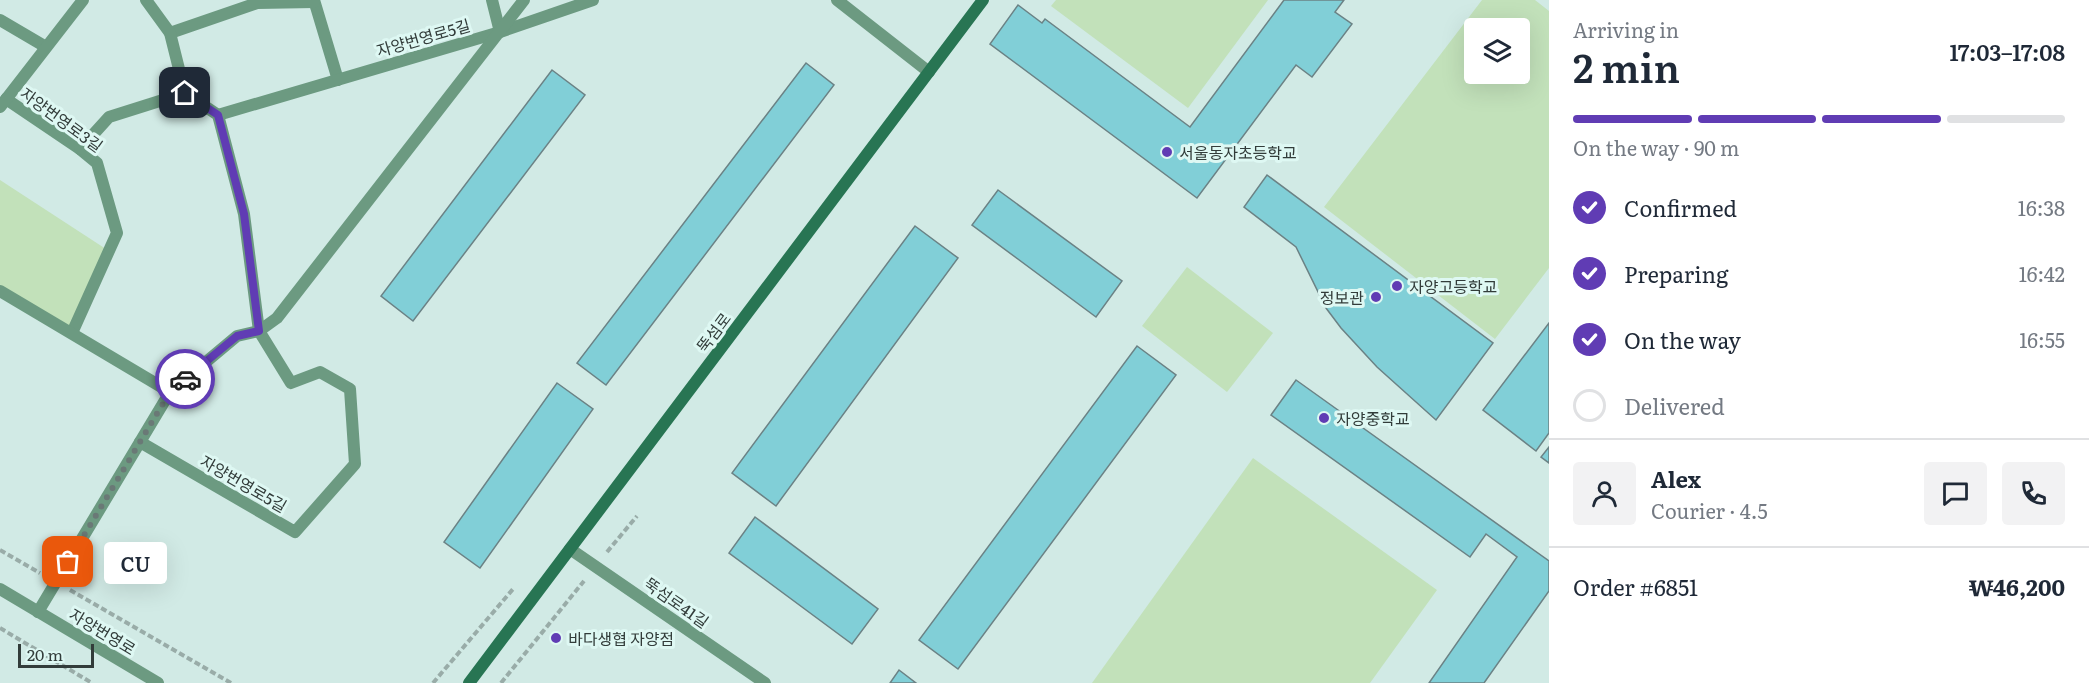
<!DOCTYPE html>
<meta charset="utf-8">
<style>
:root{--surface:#fff;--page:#f2f2f3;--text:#1f2937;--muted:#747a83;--line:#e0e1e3;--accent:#603cb4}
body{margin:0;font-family:Literata,"Noto Sans KR",serif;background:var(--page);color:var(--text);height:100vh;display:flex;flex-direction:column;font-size:22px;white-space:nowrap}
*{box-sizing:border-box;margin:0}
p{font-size:20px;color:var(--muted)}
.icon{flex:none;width:33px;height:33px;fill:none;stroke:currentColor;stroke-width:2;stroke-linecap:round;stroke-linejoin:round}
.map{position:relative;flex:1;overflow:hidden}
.sheet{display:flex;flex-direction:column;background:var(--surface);width:540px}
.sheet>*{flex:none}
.controls{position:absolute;left:1464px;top:18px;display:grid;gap:12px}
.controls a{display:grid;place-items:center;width:66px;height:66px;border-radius:6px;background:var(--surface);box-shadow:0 6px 24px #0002;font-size:30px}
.scale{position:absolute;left:18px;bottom:15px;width:76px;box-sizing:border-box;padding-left:6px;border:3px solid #323c3a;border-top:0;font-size:16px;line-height:21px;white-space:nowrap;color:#323c3a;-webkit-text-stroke:4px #def8f3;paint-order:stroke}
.pin{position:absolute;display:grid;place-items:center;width:51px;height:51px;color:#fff;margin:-26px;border-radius:12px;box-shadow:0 3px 9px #0006}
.courier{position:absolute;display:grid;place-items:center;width:60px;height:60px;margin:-30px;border:4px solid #603cb4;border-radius:50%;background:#fff;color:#222;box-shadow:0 2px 8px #0007}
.bubble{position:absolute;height:42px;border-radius:6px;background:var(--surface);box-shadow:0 6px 24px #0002;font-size:20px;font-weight:600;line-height:42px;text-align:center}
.summary em{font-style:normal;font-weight:600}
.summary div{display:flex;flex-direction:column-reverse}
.summary{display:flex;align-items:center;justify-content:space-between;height:102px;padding:0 24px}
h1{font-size:39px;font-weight:600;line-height:45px}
.bar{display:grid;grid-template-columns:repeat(4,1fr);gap:9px 6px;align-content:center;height:72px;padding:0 24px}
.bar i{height:8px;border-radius:4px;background:var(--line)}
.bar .active{background:var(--accent)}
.bar p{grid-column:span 4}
.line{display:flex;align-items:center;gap:15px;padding:0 24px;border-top:2px solid var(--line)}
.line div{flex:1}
.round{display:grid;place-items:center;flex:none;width:63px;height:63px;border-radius:6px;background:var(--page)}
ol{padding:0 24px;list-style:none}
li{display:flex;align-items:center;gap:18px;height:66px}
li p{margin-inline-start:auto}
li .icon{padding:6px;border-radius:50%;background:var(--accent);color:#fff;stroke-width:4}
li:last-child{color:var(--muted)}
li i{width:33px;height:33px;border:3px solid var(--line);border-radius:50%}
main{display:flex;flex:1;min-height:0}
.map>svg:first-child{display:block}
.green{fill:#c2e1ba;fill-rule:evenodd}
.building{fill:#81cfd7;stroke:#6b8285;stroke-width:1.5}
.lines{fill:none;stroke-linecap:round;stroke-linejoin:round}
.path{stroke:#99aca8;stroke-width:4;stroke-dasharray:6 3;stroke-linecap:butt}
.minor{stroke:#6c9a81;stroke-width:12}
.tertiary{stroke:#6c9a81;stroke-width:12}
.secondary{stroke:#287553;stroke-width:12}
.done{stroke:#6a7976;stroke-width:6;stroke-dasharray:0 10.8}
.route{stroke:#603cb4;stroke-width:8}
.poi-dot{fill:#603cb4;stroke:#def8f3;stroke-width:2}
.labels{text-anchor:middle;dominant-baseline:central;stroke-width:6;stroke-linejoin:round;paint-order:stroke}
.street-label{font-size:16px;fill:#323c3a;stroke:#def8f3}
.poi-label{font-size:16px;fill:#323c3a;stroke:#def8f3;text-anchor:start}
</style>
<main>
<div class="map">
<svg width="1549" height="683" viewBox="0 0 1549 683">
<rect width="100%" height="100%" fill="#d1eae5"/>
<!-- green -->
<g class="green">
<path d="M 1056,0 L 1268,0 L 1188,108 L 1051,6 Z"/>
<path d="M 1482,0 L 1535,0 L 1549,11 L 1549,268 L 1495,339 L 1324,207 ZM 1474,28 L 1520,28 L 1520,74 L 1474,74 Z"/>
<path d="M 0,180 L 109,251 L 72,333 L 0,291 Z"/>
<path d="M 1187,267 L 1273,333 L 1227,392 L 1142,326 Z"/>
<path d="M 1253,458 L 1437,590 L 1370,683 L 1092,683 Z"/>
</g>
<!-- building -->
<g class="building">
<path d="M 1284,0 L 1344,0 L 1335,12 L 1352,24 L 1312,77 L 1296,65 L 1197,198 L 990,44 L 1018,5 L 1042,23 L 1045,19 L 1190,127 Z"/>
<path d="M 806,63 L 834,85 L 606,385 L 577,363 Z"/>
<path d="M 552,70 L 585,95 L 413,321 L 381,296 Z"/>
<path d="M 1267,175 L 1493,343 L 1436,420 L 1377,367 L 1341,328 L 1326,308 L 1296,247 L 1244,207 Z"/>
<path d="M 998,190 L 1122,281 L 1096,317 L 972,225 Z"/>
<path d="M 915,226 L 958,258 L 776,506 L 732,473 Z"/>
<path d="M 1549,323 L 1549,433 L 1536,451 L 1483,410 Z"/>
<path d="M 1137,346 L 1176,375 L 958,669 L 919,640 Z"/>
<path d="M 1296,380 L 1549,561 L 1549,591 L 1484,683 L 1429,683 L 1517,557 L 1486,534 L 1470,557 L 1271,415 Z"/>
<path d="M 557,383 L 593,409 L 480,568 L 444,542 Z"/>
<path d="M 1549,447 L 1549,463 L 1541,457 Z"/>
<path d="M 755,517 L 878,609 L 852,644 L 729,553 Z"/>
<path d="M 899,670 L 916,683 L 890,683 Z"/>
</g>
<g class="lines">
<!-- path -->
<g class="path">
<path d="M 0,550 L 40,573"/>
<path d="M 607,552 L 637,516"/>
<path d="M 70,590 L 231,683"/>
<path d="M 0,628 L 92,683"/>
<path d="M 433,683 L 513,589"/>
<path d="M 501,683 L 584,581"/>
</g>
<!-- minor -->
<g class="minor">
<path d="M 314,0 L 338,80"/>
<path d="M 492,0 L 500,32"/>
<path d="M 837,0 L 929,72"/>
<path d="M 0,20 L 46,47"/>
<path d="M 170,33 L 257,3 L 314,2"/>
<path d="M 6,99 L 80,149 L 97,163 L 117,233 L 72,333"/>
<path d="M 0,107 L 83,0"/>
<path d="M 218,115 L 500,32 L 593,0"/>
<path d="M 80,149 L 109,117 L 185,93"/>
<path d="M 0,291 L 170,392"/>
<path d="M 140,442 L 295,532 L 355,464 L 350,389 L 320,372 L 291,383 L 259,331 L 244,214 L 218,115 L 185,93 L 170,33 L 146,0"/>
<path d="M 570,549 L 765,683"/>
<path d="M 38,612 L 170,392 L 237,336 L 259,331 L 277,318 L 524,0"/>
</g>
<!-- tertiary -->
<path class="tertiary" d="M 0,589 L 158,683"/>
<!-- secondary -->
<path class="secondary" d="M 469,683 L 983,0"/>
</g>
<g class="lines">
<!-- done -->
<path class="done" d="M 68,562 L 170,392 L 185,379"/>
<!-- route -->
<path class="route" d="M 185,93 L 218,115 L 244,214 L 259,331 L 237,336 L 185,379"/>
</g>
<!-- markers -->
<g class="poi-dot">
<circle cx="1167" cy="152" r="6"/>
<circle cx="1397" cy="286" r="6"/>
<circle cx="1376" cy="297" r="6"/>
<circle cx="1324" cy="418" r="6"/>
<circle cx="556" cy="638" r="6"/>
</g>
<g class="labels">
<!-- street labels -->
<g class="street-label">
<text transform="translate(423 37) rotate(-16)">자양번영로5길</text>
<text transform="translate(62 119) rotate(36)">자양번영로3길</text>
<text transform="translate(713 332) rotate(-53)">뚝섬로</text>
<text transform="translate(244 483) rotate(30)">자양번영로5길</text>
<text transform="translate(677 602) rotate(35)">뚝섬로41길</text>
<text transform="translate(103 631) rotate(31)">자양번영로</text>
</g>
<!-- poi labels -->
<g class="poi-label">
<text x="1179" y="152">서울동자초등학교</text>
<text x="1409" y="286">자양고등학교</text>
<text x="1364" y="297" text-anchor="end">정보관</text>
<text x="1336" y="418">자양중학교</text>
<text x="568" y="638">바다생협 자양점</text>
</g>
</g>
</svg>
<div class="controls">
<a><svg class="icon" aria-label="layers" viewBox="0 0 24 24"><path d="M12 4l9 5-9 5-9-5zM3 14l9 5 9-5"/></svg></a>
</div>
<div class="scale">20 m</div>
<div class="pin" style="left:68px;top:562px;background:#ea580c"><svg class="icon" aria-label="bag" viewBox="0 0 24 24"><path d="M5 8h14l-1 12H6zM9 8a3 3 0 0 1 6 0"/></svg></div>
<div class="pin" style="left:185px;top:93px;background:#1f2937"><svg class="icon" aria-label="home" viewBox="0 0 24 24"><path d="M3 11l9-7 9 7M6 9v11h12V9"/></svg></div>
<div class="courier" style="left:185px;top:379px"><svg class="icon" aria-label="car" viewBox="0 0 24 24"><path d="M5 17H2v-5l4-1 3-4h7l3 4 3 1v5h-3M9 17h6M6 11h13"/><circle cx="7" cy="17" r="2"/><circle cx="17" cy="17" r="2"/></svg></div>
<div class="bubble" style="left:104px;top:542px;width:63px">CU</div>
</div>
<section class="sheet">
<div class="summary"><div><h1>2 min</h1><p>Arriving in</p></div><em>17:03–17:08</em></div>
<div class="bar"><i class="active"></i><i class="active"></i><i class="active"></i><i></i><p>On the way · 90 m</p></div>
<ol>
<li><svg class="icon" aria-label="check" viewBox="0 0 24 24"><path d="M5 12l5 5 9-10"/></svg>Confirmed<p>16:38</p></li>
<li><svg class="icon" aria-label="check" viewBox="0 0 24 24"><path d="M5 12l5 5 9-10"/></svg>Preparing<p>16:42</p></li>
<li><svg class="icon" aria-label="check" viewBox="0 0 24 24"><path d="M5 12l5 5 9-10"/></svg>On the way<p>16:55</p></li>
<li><i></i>Delivered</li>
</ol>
<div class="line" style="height:108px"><a class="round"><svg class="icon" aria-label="person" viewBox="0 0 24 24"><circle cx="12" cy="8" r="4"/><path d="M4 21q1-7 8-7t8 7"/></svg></a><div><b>Alex</b><p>Courier · 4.5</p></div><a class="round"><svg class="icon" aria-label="chat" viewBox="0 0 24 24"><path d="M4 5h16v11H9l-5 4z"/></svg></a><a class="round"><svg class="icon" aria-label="phone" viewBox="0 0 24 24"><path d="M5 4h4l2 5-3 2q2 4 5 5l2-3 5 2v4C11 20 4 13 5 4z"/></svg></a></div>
<div class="line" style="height:78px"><div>Order #6851</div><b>₩46,200</b></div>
</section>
</main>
